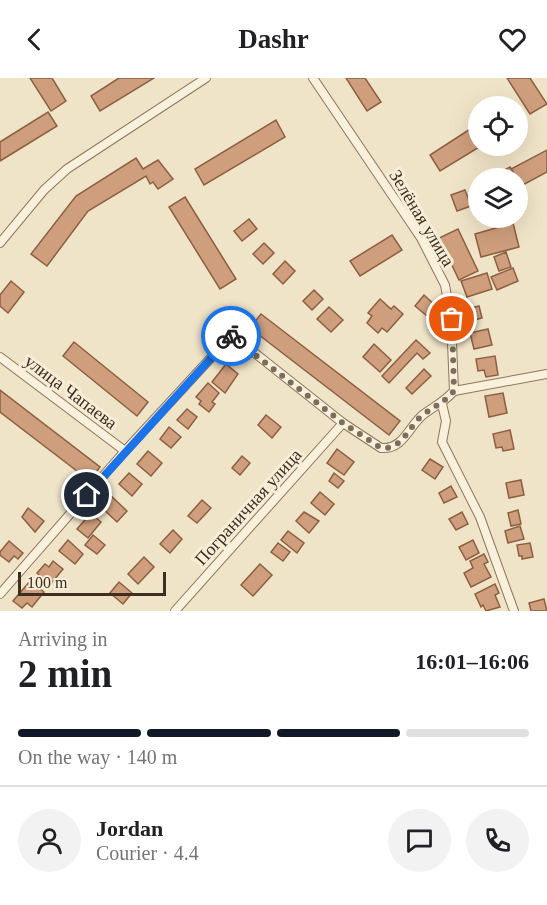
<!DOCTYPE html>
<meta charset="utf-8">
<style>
:root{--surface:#fff;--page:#f2f2f2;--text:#202124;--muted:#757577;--line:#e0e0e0;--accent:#111827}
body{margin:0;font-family:Georgia,serif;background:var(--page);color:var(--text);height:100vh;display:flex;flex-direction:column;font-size:22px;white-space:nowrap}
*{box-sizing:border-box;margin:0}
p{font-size:20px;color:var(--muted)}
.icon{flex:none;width:33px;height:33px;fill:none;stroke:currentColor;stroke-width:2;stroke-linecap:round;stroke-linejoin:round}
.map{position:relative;height:533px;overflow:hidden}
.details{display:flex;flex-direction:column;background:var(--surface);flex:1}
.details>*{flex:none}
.tools{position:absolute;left:468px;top:18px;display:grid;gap:12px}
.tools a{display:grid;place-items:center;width:60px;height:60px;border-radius:50%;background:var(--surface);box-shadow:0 6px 24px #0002;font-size:30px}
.scale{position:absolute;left:18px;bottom:15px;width:148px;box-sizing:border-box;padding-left:6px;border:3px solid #3d2e20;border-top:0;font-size:16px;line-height:21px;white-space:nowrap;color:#3d2e20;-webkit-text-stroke:4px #f7eed8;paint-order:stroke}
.pin{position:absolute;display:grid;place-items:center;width:51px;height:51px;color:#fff;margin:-26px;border:3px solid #fff;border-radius:50%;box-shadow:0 2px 6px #0007}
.courier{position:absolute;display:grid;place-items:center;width:60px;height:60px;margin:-30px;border:4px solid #1a73e8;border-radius:50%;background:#fff;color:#222;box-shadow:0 2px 8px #0007}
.overview em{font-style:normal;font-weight:700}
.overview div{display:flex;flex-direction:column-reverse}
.overview{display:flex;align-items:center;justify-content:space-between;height:102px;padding:0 18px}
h1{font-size:39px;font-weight:700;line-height:45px}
.bar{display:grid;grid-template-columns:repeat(4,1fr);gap:9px 6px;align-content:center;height:72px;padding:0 18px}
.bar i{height:8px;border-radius:4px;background:var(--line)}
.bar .selected{background:var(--accent)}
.bar p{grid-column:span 4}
.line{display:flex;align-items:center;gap:15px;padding:0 18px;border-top:2px solid var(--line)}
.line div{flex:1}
.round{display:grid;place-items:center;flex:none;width:63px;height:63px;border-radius:32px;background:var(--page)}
header{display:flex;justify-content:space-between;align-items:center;height:78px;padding:0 18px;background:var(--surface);font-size:27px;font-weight:700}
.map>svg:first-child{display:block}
.building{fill:#cf9f7d;stroke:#8d5f41;stroke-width:1.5}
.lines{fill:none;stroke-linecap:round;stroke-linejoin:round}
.street-casing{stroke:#8d765c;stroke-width:10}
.street{stroke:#faf1dc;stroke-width:8}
.done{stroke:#7c6e5b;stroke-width:6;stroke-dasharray:0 10.8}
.route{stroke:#1a73e8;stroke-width:8}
.labels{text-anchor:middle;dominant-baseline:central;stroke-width:6;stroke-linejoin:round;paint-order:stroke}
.street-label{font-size:18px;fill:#3d2e20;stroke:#f7eed8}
</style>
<header><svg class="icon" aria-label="back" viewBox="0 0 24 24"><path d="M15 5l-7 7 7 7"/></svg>Dashr<svg class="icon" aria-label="heart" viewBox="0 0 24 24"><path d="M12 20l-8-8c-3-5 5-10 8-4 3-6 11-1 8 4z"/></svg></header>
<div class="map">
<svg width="547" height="533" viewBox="0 0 547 533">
<rect width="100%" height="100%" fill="#f0e4c8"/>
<!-- building -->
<g class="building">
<path d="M 30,0 L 52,0 L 66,23 L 51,33 Z"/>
<path d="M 119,0 L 154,0 L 100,33 L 91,18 Z"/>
<path d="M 346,0 L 365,0 L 381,24 L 367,33 Z"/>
<path d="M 507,0 L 530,0 L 547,26 L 530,36 Z"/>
<path d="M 48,34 L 57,48 L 0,83 L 0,64 Z"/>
<path d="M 276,42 L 285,59 L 204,107 L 195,91 Z"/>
<path d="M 478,46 L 478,68 L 481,68 L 440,93 L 430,77 Z"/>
<path d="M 547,72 L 547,94 L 521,108 L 511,91 Z"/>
<path d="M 136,80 L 143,91 L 158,82 L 173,101 L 158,111 L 153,104 L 150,106 L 146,98 L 88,133 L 47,188 L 31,176 L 76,118 Z"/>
<path d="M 510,89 L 517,100 L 489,100 Z"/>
<path d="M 465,112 L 471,128 L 457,133 L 451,117 Z"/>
<path d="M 185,119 L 236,201 L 220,211 L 169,129 Z"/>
<path d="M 249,141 L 257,151 L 242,163 L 234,153 Z"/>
<path d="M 513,145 L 519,169 L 481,179 L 475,156 Z"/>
<path d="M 458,151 L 478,193 L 459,202 L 439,160 Z"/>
<path d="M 392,157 L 402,172 L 360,198 L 350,183 Z"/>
<path d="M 264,165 L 274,175 L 263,186 L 253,176 Z"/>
<path d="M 506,174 L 511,189 L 499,193 L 494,179 Z"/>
<path d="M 285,183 L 295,193 L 283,206 L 273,196 Z"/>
<path d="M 513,190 L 518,203 L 497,212 L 491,199 Z"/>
<path d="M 487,195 L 492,211 L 467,219 L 461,203 Z"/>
<path d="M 11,203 L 24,214 L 8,235 L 0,228 L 0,217 Z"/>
<path d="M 314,212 L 323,221 L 312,232 L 303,223 Z"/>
<path d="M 424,217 L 439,231 L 434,236 L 431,233 L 427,238 L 415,228 Z"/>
<path d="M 380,221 L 391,231 L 394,228 L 403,236 L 387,254 L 382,250 L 378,255 L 367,245 L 372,238 L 368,235 Z"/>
<path d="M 479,228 L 482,240 L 467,244 L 464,232 Z"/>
<path d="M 329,229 L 343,242 L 331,254 L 317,241 Z"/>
<path d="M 261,236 L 400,343 L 389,357 L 250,250 Z"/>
<path d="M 488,251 L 492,267 L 474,271 L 470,255 Z"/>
<path d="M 416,262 L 430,275 L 423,281 L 417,275 L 389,305 L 382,298 Z"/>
<path d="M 74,264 L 148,324 L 137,338 L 63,278 Z"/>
<path d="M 374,266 L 391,282 L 380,294 L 363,279 Z"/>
<path d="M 495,278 L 498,297 L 486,299 L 484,292 L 478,293 L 476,281 Z"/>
<path d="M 226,286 L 238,296 L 225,315 L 212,304 Z"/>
<path d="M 424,291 L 431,298 L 412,316 L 406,310 Z"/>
<path d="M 208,305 L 219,315 L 212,324 L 215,326 L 209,334 L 199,326 L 201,323 L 196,319 Z"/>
<path d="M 0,312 L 100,389 L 90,403 L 0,334 Z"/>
<path d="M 503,315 L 507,335 L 489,339 L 485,318 Z"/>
<path d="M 187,331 L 197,339 L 188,351 L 177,342 Z"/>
<path d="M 266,337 L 281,349 L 272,360 L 258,347 Z"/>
<path d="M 169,349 L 181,359 L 171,370 L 160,361 Z"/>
<path d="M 510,352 L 514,371 L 503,373 L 502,369 L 496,370 L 493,356 Z"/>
<path d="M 337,371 L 354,384 L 344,397 L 327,385 Z"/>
<path d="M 148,373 L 162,385 L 151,398 L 137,386 Z"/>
<path d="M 242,378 L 250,385 L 240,397 L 232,390 Z"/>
<path d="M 430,381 L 443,389 L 435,401 L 422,392 Z"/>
<path d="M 129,395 L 142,406 L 132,418 L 119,406 Z"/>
<path d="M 334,395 L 344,403 L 338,410 L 329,403 Z"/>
<path d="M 521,402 L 524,417 L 509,420 L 506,405 Z"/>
<path d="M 451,408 L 457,419 L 444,425 L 439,415 Z"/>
<path d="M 320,414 L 334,426 L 325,437 L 311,425 Z"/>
<path d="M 109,416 L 127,433 L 117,444 L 99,427 Z"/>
<path d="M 202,422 L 211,430 L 197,445 L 188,438 Z"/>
<path d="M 28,430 L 44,443 L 35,454 L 22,439 Z"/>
<path d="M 518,432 L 521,446 L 511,448 L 508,435 Z"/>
<path d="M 304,434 L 319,443 L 309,455 L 296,443 Z"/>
<path d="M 462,434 L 468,446 L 456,452 L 449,441 Z"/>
<path d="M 91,435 L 101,444 L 88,460 L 77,451 Z"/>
<path d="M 520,448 L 524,461 L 508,465 L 505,453 Z"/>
<path d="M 173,452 L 182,461 L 170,475 L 160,466 Z"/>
<path d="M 288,453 L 304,465 L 297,475 L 281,462 Z"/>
<path d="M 93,457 L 105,467 L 97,476 L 85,467 Z"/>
<path d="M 68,462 L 83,476 L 75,486 L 59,473 Z"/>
<path d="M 473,462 L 479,475 L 466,482 L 459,469 Z"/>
<path d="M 9,463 L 23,475 L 18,481 L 14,478 L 9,484 L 0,477 L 0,474 Z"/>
<path d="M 278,465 L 290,474 L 283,483 L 271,474 Z"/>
<path d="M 530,465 L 533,479 L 522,481 L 522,478 L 519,478 L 517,467 Z"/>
<path d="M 484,476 L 488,484 L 484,486 L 491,499 L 471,509 L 464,495 L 473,490 L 470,483 Z"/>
<path d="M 144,479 L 154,489 L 138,506 L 128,496 Z"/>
<path d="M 53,483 L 63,491 L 50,507 L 37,495 L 45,486 L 49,489 Z"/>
<path d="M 260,486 L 272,497 L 253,518 L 241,507 Z"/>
<path d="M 30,503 L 44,514 L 32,529 L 27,525 L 22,530 L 13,523 Z"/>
<path d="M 119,504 L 132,515 L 123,526 L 110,515 Z"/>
<path d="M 495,506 L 499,515 L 495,517 L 500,529 L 486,533 L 483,527 L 481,529 L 475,516 Z"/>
<path d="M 544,521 L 547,533 L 531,533 L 529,525 Z"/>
</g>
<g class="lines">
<!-- street casing -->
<g class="street-casing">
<g id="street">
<path d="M 313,0 L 421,160 L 445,207 L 451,241 L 454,313"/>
<path d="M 0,165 L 44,112 L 67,91 L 206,0"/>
<path d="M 0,279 L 125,373"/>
<path d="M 454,313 L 547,296"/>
<path d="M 442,326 L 446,343 L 442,364 L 480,439 L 514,533"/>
<path d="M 0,516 L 125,373 L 232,257 L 343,345 L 381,370 C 404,372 409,347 424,336 C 436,327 443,325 454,313"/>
<path d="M 175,533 L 343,345"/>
</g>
</g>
<!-- street -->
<use href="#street" class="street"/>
</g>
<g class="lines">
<!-- done -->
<path class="done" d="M 231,258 L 343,345 L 381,370 C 403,372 409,347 424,336 C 437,327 443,325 454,313 L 452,241"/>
<!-- route -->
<path class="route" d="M 87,417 L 231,258"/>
</g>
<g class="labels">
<!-- street labels -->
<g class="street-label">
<text transform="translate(422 140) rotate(59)">Зелёная улица</text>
<text transform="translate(71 314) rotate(37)">улица Чапаева</text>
<text transform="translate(248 429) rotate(-48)">Пограничная улица</text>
</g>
</g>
</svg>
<div class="tools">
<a><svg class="icon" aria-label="locate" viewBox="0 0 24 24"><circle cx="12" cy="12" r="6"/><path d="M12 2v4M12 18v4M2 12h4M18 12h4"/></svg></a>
<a><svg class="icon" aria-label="layers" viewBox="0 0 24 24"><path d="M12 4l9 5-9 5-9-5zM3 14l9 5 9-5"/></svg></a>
</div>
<div class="scale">100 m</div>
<div class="pin" style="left:452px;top:241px;background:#ea580c"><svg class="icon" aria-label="bag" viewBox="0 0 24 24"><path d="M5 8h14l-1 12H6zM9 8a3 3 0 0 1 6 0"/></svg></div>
<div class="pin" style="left:87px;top:417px;background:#1f2937"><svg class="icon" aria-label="home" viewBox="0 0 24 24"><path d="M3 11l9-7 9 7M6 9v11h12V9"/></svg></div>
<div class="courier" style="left:231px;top:258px"><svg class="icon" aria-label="bike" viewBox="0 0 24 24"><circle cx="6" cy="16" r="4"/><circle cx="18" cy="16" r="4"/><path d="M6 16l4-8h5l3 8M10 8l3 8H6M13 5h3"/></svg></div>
</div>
<section class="details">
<div class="overview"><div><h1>2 min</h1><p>Arriving in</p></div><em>16:01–16:06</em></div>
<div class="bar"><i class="selected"></i><i class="selected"></i><i class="selected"></i><i></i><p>On the way · 140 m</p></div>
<div class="line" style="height:108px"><a class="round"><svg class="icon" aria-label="person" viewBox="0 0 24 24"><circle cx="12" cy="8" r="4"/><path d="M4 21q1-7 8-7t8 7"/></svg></a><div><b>Jordan</b><p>Courier · 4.4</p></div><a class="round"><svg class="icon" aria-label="chat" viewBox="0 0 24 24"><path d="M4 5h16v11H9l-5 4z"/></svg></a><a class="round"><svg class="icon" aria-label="phone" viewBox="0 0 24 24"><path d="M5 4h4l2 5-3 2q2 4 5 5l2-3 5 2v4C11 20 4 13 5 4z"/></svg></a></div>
</section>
